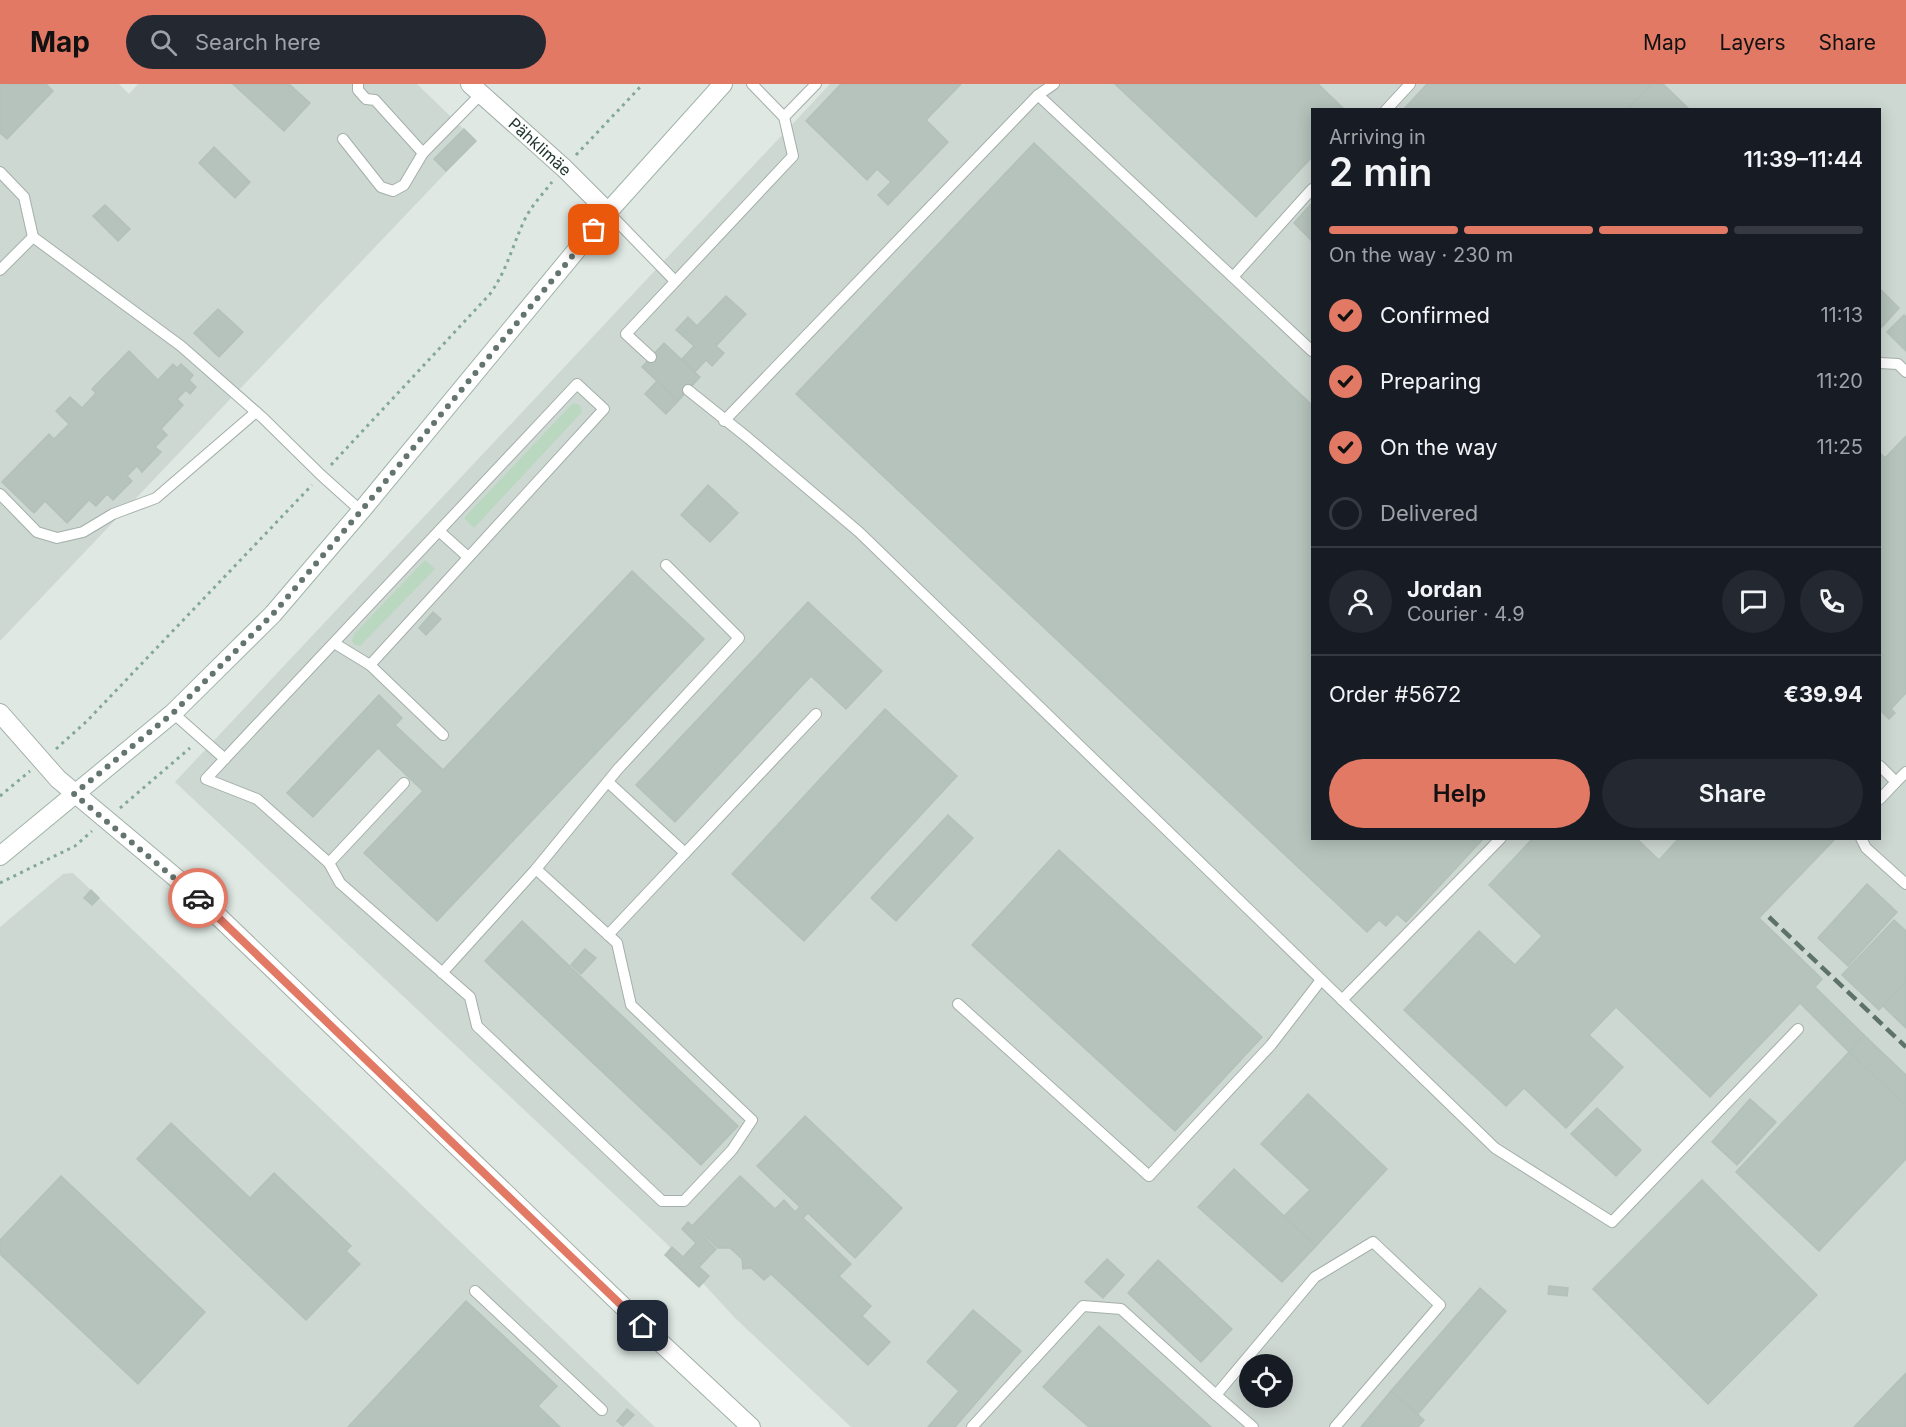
<!DOCTYPE html>
<meta charset="utf-8">
<style>
:root{--surface:#171b24;--page:#242831;--text:#f1f3f6;--muted:#9ea1a6;--line:#363941;--accent:#e17965}
body{margin:0;font-family:Inter,sans-serif;background:var(--page);color:var(--text);height:100vh;display:flex;flex-direction:column;font-size:22px;white-space:nowrap}
*{box-sizing:border-box;margin:0}
p{font-size:20px;color:var(--muted)}
.icon{flex:none;width:33px;height:33px;fill:none;stroke:currentColor;stroke-width:2;stroke-linecap:round;stroke-linejoin:round}
.map{position:relative;flex:1;overflow:hidden}
.panel{position:absolute;left:1311px;top:24px;width:570px;height:732px;display:flex;flex-direction:column;background:var(--surface);border-radius:0px;box-shadow:0 3px 15px #0003}
.panel>*{flex:none}
.tools{position:absolute;left:1239px;top:1270px;display:grid;gap:12px}
.tools a{display:grid;place-items:center;width:54px;height:54px;border-radius:50%;background:var(--surface);box-shadow:0 3px 15px #0003;font-size:30px}
.pin{position:absolute;display:grid;place-items:center;width:51px;height:51px;color:#fff;margin:-26px;border-radius:12px;box-shadow:0 3px 9px #0006}
.courier{position:absolute;display:grid;place-items:center;width:60px;height:60px;margin:-30px;border:4px solid #e17965;border-radius:50%;background:#fff;color:#222;box-shadow:0 2px 8px #0007}
.headline em{font-style:normal;font-weight:600}
.headline div{display:flex;flex-direction:column-reverse}
.headline{display:flex;align-items:center;justify-content:space-between;height:102px;padding:0 18px}
h1{font-size:39px;font-weight:600;line-height:45px}
.bar{display:grid;grid-template-columns:repeat(4,1fr);gap:9px 6px;align-content:center;height:72px;padding:0 18px}
.bar i{height:8px;border-radius:4px;background:var(--line)}
.bar .selected{background:var(--accent)}
.bar p{grid-column:span 4}
.line{display:flex;align-items:center;gap:15px;padding:0 18px;border-top:2px solid var(--line)}
.line div{flex:1}
.round{display:grid;place-items:center;flex:none;width:63px;height:63px;border-radius:32px;background:var(--page)}
ol{padding:0 18px;list-style:none}
li{display:flex;align-items:center;gap:18px;height:66px}
li p{margin-inline-start:auto}
li .icon{padding:6px;border-radius:50%;background:var(--accent);color:#111;stroke-width:4}
li:last-child{color:var(--muted)}
li i{width:33px;height:33px;border:3px solid var(--line);border-radius:50%}
.primary-button{display:flex;gap:12px;margin-top:auto;padding:12px 18px}
.primary-button a{flex:1;height:69px;border-radius:36px;background:var(--accent);color:#111;font-size:24px;font-weight:600;line-height:69px;text-align:center}
.primary-button a+a{background:var(--page);color:var(--text)}
header{display:flex;align-items:center;gap:36px;box-sizing:border-box;height:84px;padding:0 30px;background:var(--accent);color:#111}
header strong{font-size:28px}
nav{display:flex;gap:33px;margin-inline-start:auto;font-size:21px}
.search{width:420px;height:54px;background:var(--page);display:flex;align-items:center;gap:15px;box-sizing:border-box;padding:0 21px;border-radius:33px;color:var(--muted);font-size:22px}
.map>svg:first-child{display:block}
.built{fill:#ced8d2;fill-rule:evenodd}
.green{fill:#bad7c0}
.building{fill:#b5c3bc;stroke:#b3c1ba;stroke-width:1.5}
.lines{fill:none;stroke-linecap:round;stroke-linejoin:round}
.lane-casing{stroke:#a3afa9;stroke-width:12}
.street-casing{stroke:#a3afa9;stroke-width:20}
.secondary-casing{stroke:#a0b3aa;stroke-width:20}
.path{stroke:#83a89a;stroke-width:3;stroke-dasharray:3 4.5;stroke-linecap:butt}
.lane{stroke:#fff;stroke-width:10}
.street{stroke:#fff;stroke-width:18}
.secondary{stroke:#fff;stroke-width:18}
.rail{stroke:#5c726a;stroke-width:4.5;stroke-dasharray:12 6;stroke-linecap:butt}
.done{stroke:#64746e;stroke-width:6;stroke-dasharray:0 10.8}
.route{stroke:#e17965;stroke-width:8}
.labels{text-anchor:middle;dominant-baseline:central;stroke-width:4.5;stroke-linejoin:round;paint-order:stroke}
.street-label{font-size:16px;fill:#22362f;stroke:#eff6f2}
</style>
<header>
<strong>Map</strong>
<div class="search"><svg class="icon" aria-label="search" viewBox="0 0 24 24"><circle cx="10" cy="10" r="6"/><path d="M15 15l6 6"/></svg>Search here</div>
<nav><a>Map</a><a>Layers</a><a>Share</a></nav>
</header>
<div class="map">
<svg width="1906" height="1343" viewBox="0 0 1906 1343">
<rect width="100%" height="100%" fill="#dfe8e3"/>
<!-- built -->
<g class="built">
<path d="M 0,0 L 119,0 L 129,10 L 138,0 L 417,0 L 476,57 L 0,557 Z"/>
<path d="M 830,0 L 1906,0 L 1906,1343 L 851,1343 L 735,1234 L 666,1159 L 175,698 ZM 1312,26 L 1880,26 L 1880,754 L 1312,754 ZM 1250,1281 L 1282,1281 L 1282,1314 L 1250,1314 Z"/>
<path d="M 73,789 L 655,1343 L 0,1343 L 0,843 L 63,790 Z"/>
</g>
<!-- green -->
<g class="green">
<path d="M 573,319 L 580,321 L 582,328 L 474,444 L 464,434 Z"/>
<path d="M 425,476 L 435,485 L 362,560 L 359,562 L 355,561 L 352,557 L 354,550 Z"/>
</g>
<!-- building -->
<g class="building">
<path d="M 0,0 L 46,0 L 53,7 L 7,55 L 0,49 Z"/>
<path d="M 233,0 L 289,0 L 310,19 L 284,47 Z"/>
<path d="M 841,0 L 961,0 L 926,36 L 948,58 L 888,121 L 878,111 L 891,98 L 877,85 L 867,96 L 806,37 Z"/>
<path d="M 1115,0 L 1318,0 L 1345,26 L 1312,26 L 1312,73 L 1256,133 Z"/>
<path d="M 1427,0 L 1652,0 L 1627,26 L 1403,26 Z"/>
<path d="M 1652,0 L 1663,0 L 1690,26 L 1627,26 Z"/>
<path d="M 464,45 L 476,57 L 446,87 L 434,75 Z"/>
<path d="M 1034,59 L 1312,321 L 1312,754 L 1484,754 L 1406,838 L 1397,830 L 1386,842 L 1379,836 L 1367,848 L 796,310 Z"/>
<path d="M 214,63 L 250,98 L 235,114 L 199,79 Z"/>
<path d="M 1312,119 L 1312,157 L 1294,139 Z"/>
<path d="M 105,121 L 130,145 L 118,157 L 93,132 Z"/>
<path d="M 1880,205 L 1899,224 L 1880,245 Z"/>
<path d="M 726,212 L 746,230 L 716,262 L 724,269 L 712,282 L 706,276 L 695,288 L 682,275 L 694,262 L 676,246 L 688,233 L 697,242 Z"/>
<path d="M 218,225 L 243,248 L 219,273 L 194,249 Z"/>
<path d="M 1904,231 L 1906,233 L 1906,267 L 1887,248 Z"/>
<path d="M 664,259 L 700,293 L 678,317 L 642,283 Z"/>
<path d="M 129,267 L 158,296 L 173,280 L 177,284 L 181,280 L 193,291 L 189,296 L 196,303 L 190,310 L 186,306 L 177,315 L 183,321 L 161,345 L 167,351 L 155,363 L 161,368 L 142,388 L 137,382 L 127,392 L 132,397 L 113,416 L 107,410 L 96,422 L 89,416 L 67,439 L 45,417 L 34,429 L 2,398 L 49,350 L 54,355 L 69,340 L 56,327 L 70,313 L 82,324 L 96,309 L 92,305 Z"/>
<path d="M 657,297 L 678,317 L 666,330 L 645,310 Z"/>
<path d="M 1906,352 L 1906,609 L 1891,625 L 1895,629 L 1889,635 L 1880,626 L 1880,369 L 1885,374 Z"/>
<path d="M 708,401 L 738,429 L 710,458 L 681,431 Z"/>
<path d="M 632,487 L 704,555 L 437,837 L 364,769 L 423,707 L 378,664 L 313,733 L 287,709 L 379,611 L 402,634 L 395,641 L 443,686 Z"/>
<path d="M 808,518 L 882,587 L 846,625 L 811,592 L 675,738 L 636,701 Z"/>
<path d="M 433,528 L 441,535 L 426,551 L 419,544 Z"/>
<path d="M 885,625 L 957,692 L 804,857 L 732,790 Z"/>
<path d="M 948,731 L 973,754 L 896,837 L 871,814 Z"/>
<path d="M 1533,754 L 1636,754 L 1659,776 L 1679,754 L 1836,754 L 1759,834 L 1822,895 L 1815,903 L 1864,951 L 1849,968 L 1800,919 L 1710,1013 L 1616,923 L 1589,951 L 1623,983 L 1566,1044 L 1524,1004 L 1506,1022 L 1404,926 L 1479,847 L 1515,881 L 1542,852 L 1489,801 Z"/>
<path d="M 1059,766 L 1262,953 L 1175,1047 L 972,861 Z"/>
<path d="M 1867,800 L 1897,828 L 1848,882 L 1818,854 Z"/>
<path d="M 91,806 L 99,814 L 92,821 L 84,814 Z"/>
<path d="M 1894,836 L 1906,847 L 1906,897 L 1879,926 L 1842,891 Z"/>
<path d="M 522,837 L 738,1042 L 701,1081 L 485,877 Z"/>
<path d="M 585,865 L 596,874 L 581,890 L 571,881 Z"/>
<path d="M 1906,897 L 1906,944 L 1883,922 Z"/>
<path d="M 1864,951 L 1906,991 L 1906,1022 L 1849,968 Z"/>
<path d="M 1849,968 L 1906,1022 L 1906,1075 L 1819,1167 L 1736,1088 Z"/>
<path d="M 1308,1010 L 1387,1085 L 1316,1162 L 1284,1132 L 1310,1106 L 1261,1060 Z"/>
<path d="M 1750,1015 L 1776,1038 L 1737,1081 L 1712,1058 Z"/>
<path d="M 1597,1024 L 1641,1066 L 1616,1092 L 1571,1050 Z"/>
<path d="M 805,1032 L 902,1124 L 855,1174 L 808,1129 L 803,1134 L 851,1180 L 839,1192 L 871,1222 L 862,1232 L 890,1258 L 868,1281 L 771,1190 L 764,1196 L 751,1184 L 743,1185 L 742,1175 L 730,1164 L 718,1164 L 693,1141 L 740,1092 L 775,1125 L 784,1116 L 795,1128 L 800,1123 L 757,1082 Z"/>
<path d="M 171,1039 L 250,1114 L 274,1089 L 351,1162 L 346,1167 L 360,1180 L 306,1236 L 137,1075 Z"/>
<path d="M 1234,1085 L 1316,1162 L 1282,1198 L 1198,1123 Z"/>
<path d="M 61,1092 L 205,1228 L 138,1300 L 0,1170 L 0,1156 Z"/>
<path d="M 1702,1096 L 1817,1211 L 1708,1320 L 1593,1205 Z"/>
<path d="M 688,1138 L 716,1165 L 699,1183 L 709,1192 L 699,1203 L 665,1171 L 672,1163 L 683,1173 L 696,1159 L 682,1145 Z"/>
<path d="M 1107,1175 L 1124,1191 L 1103,1214 L 1085,1198 Z"/>
<path d="M 1158,1176 L 1232,1245 L 1201,1278 L 1128,1209 Z"/>
<path d="M 1549,1202 L 1568,1204 L 1567,1212 L 1548,1210 Z"/>
<path d="M 1480,1204 L 1506,1227 L 1418,1330 L 1391,1307 Z"/>
<path d="M 466,1217 L 557,1302 L 538,1322 L 560,1343 L 348,1343 Z"/>
<path d="M 973,1226 L 1021,1267 L 955,1343 L 928,1343 L 959,1307 L 927,1278 Z"/>
<path d="M 1099,1242 L 1211,1343 L 1089,1343 L 1043,1303 Z"/>
<path d="M 1906,1289 L 1906,1343 L 1854,1343 Z"/>
<path d="M 1391,1307 L 1424,1336 L 1418,1343 L 1361,1343 Z"/>
<path d="M 627,1325 L 634,1331 L 623,1342 L 617,1337 Z"/>
</g>
<g class="lines">
<!-- lane casing -->
<g class="lane-casing">
<g id="lane">
<path d="M 358,0 L 358,6 L 366,15 L 375,16 L 423,69 L 481,10"/>
<path d="M 1038,11 L 1054,0"/>
<path d="M 1386,26 L 1410,0"/>
<path d="M 784,33 L 816,0"/>
<path d="M 343,55 L 381,103 L 393,107 L 404,101 L 423,69"/>
<path d="M 0,88 L 24,113 L 33,153"/>
<path d="M 608,128 L 675,197"/>
<path d="M 0,186 L 33,153 L 181,262 L 263,334 L 321,391 L 361,427"/>
<path d="M 1233,193 L 1312,105"/>
<path d="M 651,273 L 626,250 L 793,72 L 784,33 L 752,0"/>
<path d="M 1880,279 L 1898,280 L 1906,288"/>
<path d="M 688,306 L 748,354 L 859,448 L 1495,1064 L 1612,1138 L 1798,945"/>
<path d="M 724,337 L 1038,11 L 1312,267"/>
<path d="M 0,410 L 37,448 L 57,454 L 83,448 L 113,430 L 156,414 L 256,328"/>
<path d="M 439,447 L 468,473"/>
<path d="M 334,559 L 370,581 L 604,325 L 577,300 C 453,432 329,563 206,695 L 257,715 L 329,779 L 404,699"/>
<path d="M 370,581 L 443,651"/>
<path d="M 173,629 L 225,675"/>
<path d="M 1880,682 L 1896,698 L 1906,688"/>
<path d="M 608,698 L 685,769"/>
<path d="M 1880,715 L 1896,698"/>
<path d="M 1861,754 L 1866,764 L 1906,800"/>
<path d="M 329,779 L 340,799 L 470,913 L 477,942 L 662,1117 L 684,1117 L 732,1066 L 752,1036 L 631,921 L 617,859 L 536,785 L 442,889"/>
<path d="M 536,785 L 618,685 L 739,554 L 666,481"/>
<path d="M 608,851 L 816,630"/>
<path d="M 1342,916 L 1501,754"/>
<path d="M 958,920 L 1149,1092 L 1271,961 L 1321,896"/>
<path d="M 475,1207 L 602,1326"/>
<path d="M 1216,1311 L 1253,1343"/>
<path d="M 972,1343 L 1083,1222 L 1121,1225 L 1216,1311 L 1315,1193 L 1373,1158 L 1440,1221 L 1335,1343"/>
</g>
</g>
<!-- street casing -->
<g class="street-casing">
<g id="street">
<path id="s1" d="M 470,0 L 564,84 L 608,128"/>
<path d="M 0,629 L 58,695 L 194,809 L 661,1259 L 751,1343"/>
</g>
</g>
<!-- secondary casing -->
<g class="secondary-casing">
<path id="secondary" d="M 0,772 L 173,629 L 273,530 L 361,427 L 608,128 L 723,0"/>
</g>
<!-- path -->
<g class="path">
<path d="M 576,71 L 643,0"/>
<path d="M 331,381 L 490,210 C 507,186 512,163 524,137 C 531,122 542,111 552,98"/>
<path d="M 56,665 L 87,637 L 312,401"/>
<path d="M 0,712 L 30,687"/>
<path d="M 120,724 L 190,664"/>
<path d="M 0,799 L 75,762 L 92,747"/>
</g>
<!-- lane -->
<use href="#lane" class="lane"/>
<!-- street -->
<use href="#street" class="street"/>
<!-- secondary -->
<use href="#secondary" class="secondary"/>
<!-- rail -->
<path class="rail" d="M 1769,833 L 1906,963"/>
</g>
<g class="lines">
<!-- done -->
<path class="done" d="M 198,814 L 74,710 L 173,629 L 273,530 L 361,427 L 594,146"/>
<!-- route -->
<path class="route" d="M 198,814 L 643,1242"/>
</g>
<g class="labels">
<!-- street labels -->
<g class="street-label">
<text stroke="none"><textPath href="#s1" startOffset="94">Pähklimäe</textPath></text>
</g>
</g>
</svg>
<div class="tools">
<a><svg class="icon" aria-label="locate" viewBox="0 0 24 24"><circle cx="12" cy="12" r="6"/><path d="M12 2v4M12 18v4M2 12h4M18 12h4"/></svg></a>
</div>
<div class="pin" style="left:594px;top:146px;background:#ea580c"><svg class="icon" aria-label="bag" viewBox="0 0 24 24"><path d="M5 8h14l-1 12H6zM9 8a3 3 0 0 1 6 0"/></svg></div>
<div class="pin" style="left:643px;top:1242px;background:#1f2937"><svg class="icon" aria-label="home" viewBox="0 0 24 24"><path d="M3 11l9-7 9 7M6 9v11h12V9"/></svg></div>
<div class="courier" style="left:198px;top:814px"><svg class="icon" aria-label="car" viewBox="0 0 24 24"><path d="M5 17H2v-5l4-1 3-4h7l3 4 3 1v5h-3M9 17h6M6 11h13"/><circle cx="7" cy="17" r="2"/><circle cx="17" cy="17" r="2"/></svg></div>
<section class="panel">
<div class="headline"><div><h1>2 min</h1><p>Arriving in</p></div><em>11:39–11:44</em></div>
<div class="bar"><i class="selected"></i><i class="selected"></i><i class="selected"></i><i></i><p>On the way · 230 m</p></div>
<ol>
<li><svg class="icon" aria-label="check" viewBox="0 0 24 24"><path d="M5 12l5 5 9-10"/></svg>Confirmed<p>11:13</p></li>
<li><svg class="icon" aria-label="check" viewBox="0 0 24 24"><path d="M5 12l5 5 9-10"/></svg>Preparing<p>11:20</p></li>
<li><svg class="icon" aria-label="check" viewBox="0 0 24 24"><path d="M5 12l5 5 9-10"/></svg>On the way<p>11:25</p></li>
<li><i></i>Delivered</li>
</ol>
<div class="line" style="height:108px"><a class="round"><svg class="icon" aria-label="person" viewBox="0 0 24 24"><circle cx="12" cy="8" r="4"/><path d="M4 21q1-7 8-7t8 7"/></svg></a><div><b>Jordan</b><p>Courier · 4.9</p></div><a class="round"><svg class="icon" aria-label="chat" viewBox="0 0 24 24"><path d="M4 5h16v11H9l-5 4z"/></svg></a><a class="round"><svg class="icon" aria-label="phone" viewBox="0 0 24 24"><path d="M5 4h4l2 5-3 2q2 4 5 5l2-3 5 2v4C11 20 4 13 5 4z"/></svg></a></div>
<div class="line" style="height:78px"><div>Order #5672</div><b>€39.94</b></div>
<div class="primary-button"><a>Help</a><a>Share</a></div>
</section>
</div>
